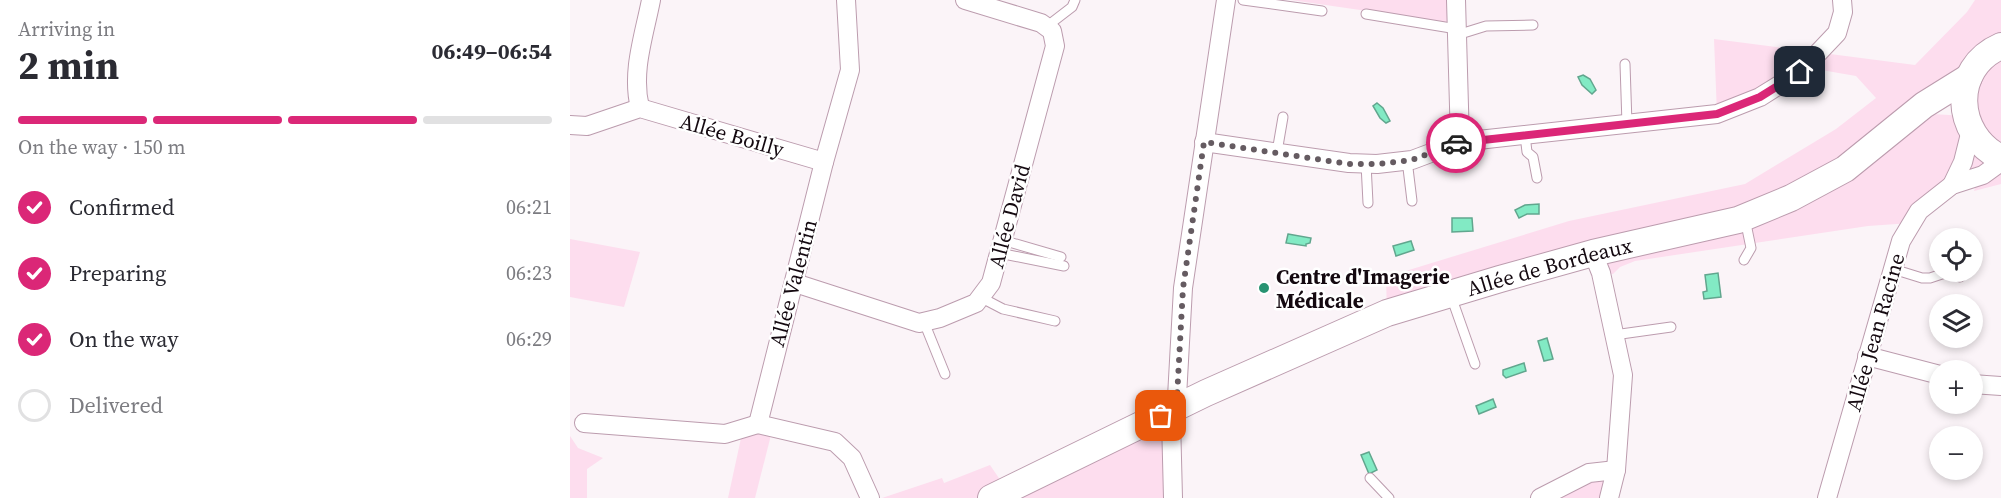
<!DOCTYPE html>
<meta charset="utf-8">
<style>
:root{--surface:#fff;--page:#f7f7f7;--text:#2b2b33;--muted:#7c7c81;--line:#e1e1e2;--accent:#db2777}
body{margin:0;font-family:"Source Serif 4",serif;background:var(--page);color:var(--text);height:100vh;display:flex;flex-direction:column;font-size:22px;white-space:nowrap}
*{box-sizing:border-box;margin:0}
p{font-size:20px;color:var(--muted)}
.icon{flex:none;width:33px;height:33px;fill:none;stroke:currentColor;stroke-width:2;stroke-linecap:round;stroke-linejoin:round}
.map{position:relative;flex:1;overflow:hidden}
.details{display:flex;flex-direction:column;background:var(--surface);width:570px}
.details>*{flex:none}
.tools{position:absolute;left:1359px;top:228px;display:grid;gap:12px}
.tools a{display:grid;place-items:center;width:54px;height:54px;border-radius:50%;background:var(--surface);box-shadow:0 3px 9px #0003;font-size:30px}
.pin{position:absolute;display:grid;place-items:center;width:51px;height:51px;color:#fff;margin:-26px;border-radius:12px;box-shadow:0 3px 9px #0006}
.courier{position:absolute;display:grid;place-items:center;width:60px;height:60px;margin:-30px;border:4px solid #db2777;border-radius:50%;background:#fff;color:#222;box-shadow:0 2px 8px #0007}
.overview em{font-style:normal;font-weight:700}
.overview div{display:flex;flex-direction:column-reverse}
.overview{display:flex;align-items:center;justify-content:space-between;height:102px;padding:0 18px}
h1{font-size:39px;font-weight:700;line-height:45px}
.bar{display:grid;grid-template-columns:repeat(4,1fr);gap:9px 6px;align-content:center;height:72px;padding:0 18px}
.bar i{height:8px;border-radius:4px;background:var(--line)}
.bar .active{background:var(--accent)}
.bar p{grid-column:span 4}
ol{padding:0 18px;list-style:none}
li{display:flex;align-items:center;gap:18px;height:66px}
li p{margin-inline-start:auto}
li .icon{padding:6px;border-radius:50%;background:var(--accent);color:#fff;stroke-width:4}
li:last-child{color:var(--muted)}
li i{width:33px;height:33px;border:3px solid var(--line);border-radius:50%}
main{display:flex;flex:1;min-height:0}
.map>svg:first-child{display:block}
.green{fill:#fdddee}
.water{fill:#82eac4;stroke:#61a68e;stroke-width:1.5}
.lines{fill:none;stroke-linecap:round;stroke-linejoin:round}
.lane-casing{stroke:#bc9cae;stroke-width:11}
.street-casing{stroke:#bc9cae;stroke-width:20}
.secondary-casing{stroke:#bc9cae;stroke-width:28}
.lane{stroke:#fff;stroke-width:9}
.street{stroke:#fff;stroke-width:18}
.secondary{stroke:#fff;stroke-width:26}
.done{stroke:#655b61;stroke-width:6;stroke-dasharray:0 10.8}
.route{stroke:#db2777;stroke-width:8}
.poi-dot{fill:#289372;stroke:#fff;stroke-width:2}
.labels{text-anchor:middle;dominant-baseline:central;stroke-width:5;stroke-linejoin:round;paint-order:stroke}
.street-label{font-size:21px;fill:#140910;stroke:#fff}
.poi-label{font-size:21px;font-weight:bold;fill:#140910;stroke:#fff;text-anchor:start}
</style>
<main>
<section class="details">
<div class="overview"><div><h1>2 min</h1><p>Arriving in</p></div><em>06:49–06:54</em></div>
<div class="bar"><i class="active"></i><i class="active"></i><i class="active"></i><i></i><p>On the way · 150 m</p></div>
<ol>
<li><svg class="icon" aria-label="check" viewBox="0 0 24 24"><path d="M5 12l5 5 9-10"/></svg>Confirmed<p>06:21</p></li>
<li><svg class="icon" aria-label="check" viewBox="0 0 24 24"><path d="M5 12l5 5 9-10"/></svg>Preparing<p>06:23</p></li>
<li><svg class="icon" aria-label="check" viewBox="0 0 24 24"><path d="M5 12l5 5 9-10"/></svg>On the way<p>06:29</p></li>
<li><i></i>Delivered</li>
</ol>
</section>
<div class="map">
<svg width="1431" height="498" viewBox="0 0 1431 498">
<rect width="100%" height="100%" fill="#fbf4f8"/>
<!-- green -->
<g class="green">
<path d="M 721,0 L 886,0 L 887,24 Z"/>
<path d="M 1405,0 L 1431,0 L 1431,46 L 1362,114 L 1396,116 L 1431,158 L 1341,223 L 1298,226 L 1065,261 L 1050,267 L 1043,274 L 1031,273 L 1023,253 L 817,313 L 816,277 L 999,221 L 1175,184 L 1266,129 L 1306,98 L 1286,76 L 1234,67 L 1147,114 L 1144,39 L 1345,65 L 1397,12 Z"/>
<path d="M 1431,56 L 1431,147 L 1408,124 L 1406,83 Z"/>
<path d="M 1431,172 L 1431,184 L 1404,191 L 1406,185 Z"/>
<path d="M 0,239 L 70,252 L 54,307 L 0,297 Z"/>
<path d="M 604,410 L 603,498 L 312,498 L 372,478 L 374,483 L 420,465 L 437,490 Z"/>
<path d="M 201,427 L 200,439 L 185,498 L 158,498 L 173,429 Z"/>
<path d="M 0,436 L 8,448 L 33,458 L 17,469 L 17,498 L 0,498 Z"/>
<path d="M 1046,470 L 1039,498 L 970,498 Z"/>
</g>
<!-- water -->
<g class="water">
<path d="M 1013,75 L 1020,79 L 1026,90 L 1022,94 L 1012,85 L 1008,77 Z"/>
<path d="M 807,103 L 813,108 L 820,121 L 816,123 L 810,118 L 803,106 Z"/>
<path d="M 969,204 L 969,214 L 957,214 L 949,218 L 945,210 L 955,205 Z"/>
<path d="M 882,218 L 902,218 L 903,231 L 882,232 Z"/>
<path d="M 718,234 L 741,238 L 740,243 L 736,244 L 736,246 L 716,243 Z"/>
<path d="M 841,241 L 844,250 L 826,256 L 823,246 Z"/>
<path d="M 1148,273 L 1151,297 L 1134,299 L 1133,292 L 1137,291 L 1135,275 Z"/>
<path d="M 977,338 L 983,359 L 974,361 L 968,341 Z"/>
<path d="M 954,363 L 956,371 L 936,378 L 933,375 L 933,370 Z"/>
<path d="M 923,399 L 926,407 L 909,414 L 906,406 Z"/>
<path d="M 799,452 L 807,470 L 799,474 L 791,455 Z"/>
</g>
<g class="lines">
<!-- lane casing -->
<g class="lane-casing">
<g id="lane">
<path d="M 673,0 L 752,11"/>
<path d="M 796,14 L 887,29"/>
<path d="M 476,27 L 502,7 L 505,0"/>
<path d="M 887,35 L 916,26 L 963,25"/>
<path d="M 1055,64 L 1057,124"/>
<path d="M 955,135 L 957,152 L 963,157 L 967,178"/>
<path d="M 707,152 L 713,117"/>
<path d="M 837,160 L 842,201"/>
<path d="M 796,164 L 798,203"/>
<path d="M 432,240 L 491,257"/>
<path d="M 429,253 L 494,266"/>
<path d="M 1174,260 L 1181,248 L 1175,219"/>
<path d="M 1323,269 L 1352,278 L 1360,278 L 1375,273 L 1390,277"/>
<path d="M 881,296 L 905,364"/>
<path d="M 410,297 L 433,309 L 485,321"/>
<path d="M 354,322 L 375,374"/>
<path d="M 1044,335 L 1101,327"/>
<path d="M 800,478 L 819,498"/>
</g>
</g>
<!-- street casing -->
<g class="street-casing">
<g id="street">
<path d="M 276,0 L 280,70 L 254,162 L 188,424 L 265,442 L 282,458 L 300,498"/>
<path d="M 886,0 L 890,142"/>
<path d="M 70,108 C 61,72 74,36 81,0"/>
<path d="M 0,125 L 17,126 L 70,108 L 254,162"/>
<path d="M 634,142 L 779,163 L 807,164 L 842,160 L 890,142 L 1147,114 L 1190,97 L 1230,72 L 1267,33 L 1273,12 L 1272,0"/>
<path d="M 1382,185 L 1393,162 L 1401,130"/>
<path d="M 1023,253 L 1031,273 L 1053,375 L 1046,470 L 1039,498"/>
<path d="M 225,283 L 349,323 L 370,318 L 406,303 L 421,283 L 485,46 L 482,31 L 471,23 L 395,0"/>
<path d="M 1297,356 L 1370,375"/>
<path d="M 1402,384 L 1431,386"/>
<path d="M 14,423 L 155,434 L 188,424"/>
<path d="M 603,498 L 601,419 L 607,397 L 613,288 L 656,0"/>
<path d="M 970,498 L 1019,473 L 1046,470"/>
<path d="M 1257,498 L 1331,241 L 1349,211 L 1382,185 L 1413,175 L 1431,162"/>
</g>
</g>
<!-- secondary casing -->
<g class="secondary-casing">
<g id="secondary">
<path d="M 1431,46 C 1380,68 1384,135 1431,158"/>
<path id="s1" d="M 421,498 L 636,393 L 817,313 L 930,279 L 1023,253 L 1168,220 L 1221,198 L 1275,169 L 1354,105 L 1399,77"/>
</g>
</g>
<!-- lane -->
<use href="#lane" class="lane"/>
<!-- street -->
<use href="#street" class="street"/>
<!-- secondary -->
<use href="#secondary" class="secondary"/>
</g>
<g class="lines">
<!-- done -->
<path class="done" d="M 591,416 L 604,410 L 607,397 L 613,288 L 634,142 L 779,164 L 807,164 L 842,160 L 886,143"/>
<!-- route -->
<path class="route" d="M 886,143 L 1147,114 L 1190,97 L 1230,72"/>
</g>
<!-- markers -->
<circle class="poi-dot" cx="694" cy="288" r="6"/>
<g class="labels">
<!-- street labels -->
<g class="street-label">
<text transform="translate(162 135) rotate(16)">Allée Boilly</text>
<text transform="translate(439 216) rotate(-75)">Allée David</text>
<text stroke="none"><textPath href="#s1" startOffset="606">Allée de Bordeaux</textPath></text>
<text transform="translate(223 283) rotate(-75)">Allée Valentin</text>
<text transform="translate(1305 332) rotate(-74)">Allée Jean Racine</text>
</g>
<!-- poi labels -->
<g class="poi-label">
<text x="706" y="276">Centre d'Imagerie<tspan x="706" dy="24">Médicale</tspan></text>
</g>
</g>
</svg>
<div class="tools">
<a><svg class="icon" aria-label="locate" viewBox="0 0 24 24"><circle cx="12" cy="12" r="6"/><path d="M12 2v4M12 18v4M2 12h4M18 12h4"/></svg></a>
<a><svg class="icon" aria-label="layers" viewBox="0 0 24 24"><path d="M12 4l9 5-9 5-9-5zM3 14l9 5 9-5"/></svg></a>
<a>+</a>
<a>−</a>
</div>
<div class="pin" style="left:591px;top:416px;background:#ea580c"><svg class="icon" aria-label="bag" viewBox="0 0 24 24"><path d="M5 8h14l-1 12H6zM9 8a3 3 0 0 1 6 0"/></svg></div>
<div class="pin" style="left:1230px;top:72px;background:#1f2937"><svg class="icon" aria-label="home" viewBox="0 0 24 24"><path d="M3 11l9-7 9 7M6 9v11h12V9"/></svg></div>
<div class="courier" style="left:886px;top:143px"><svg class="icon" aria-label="car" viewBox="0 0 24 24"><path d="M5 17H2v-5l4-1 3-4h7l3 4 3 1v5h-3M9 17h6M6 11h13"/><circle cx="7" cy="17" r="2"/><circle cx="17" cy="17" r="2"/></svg></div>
</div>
</main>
